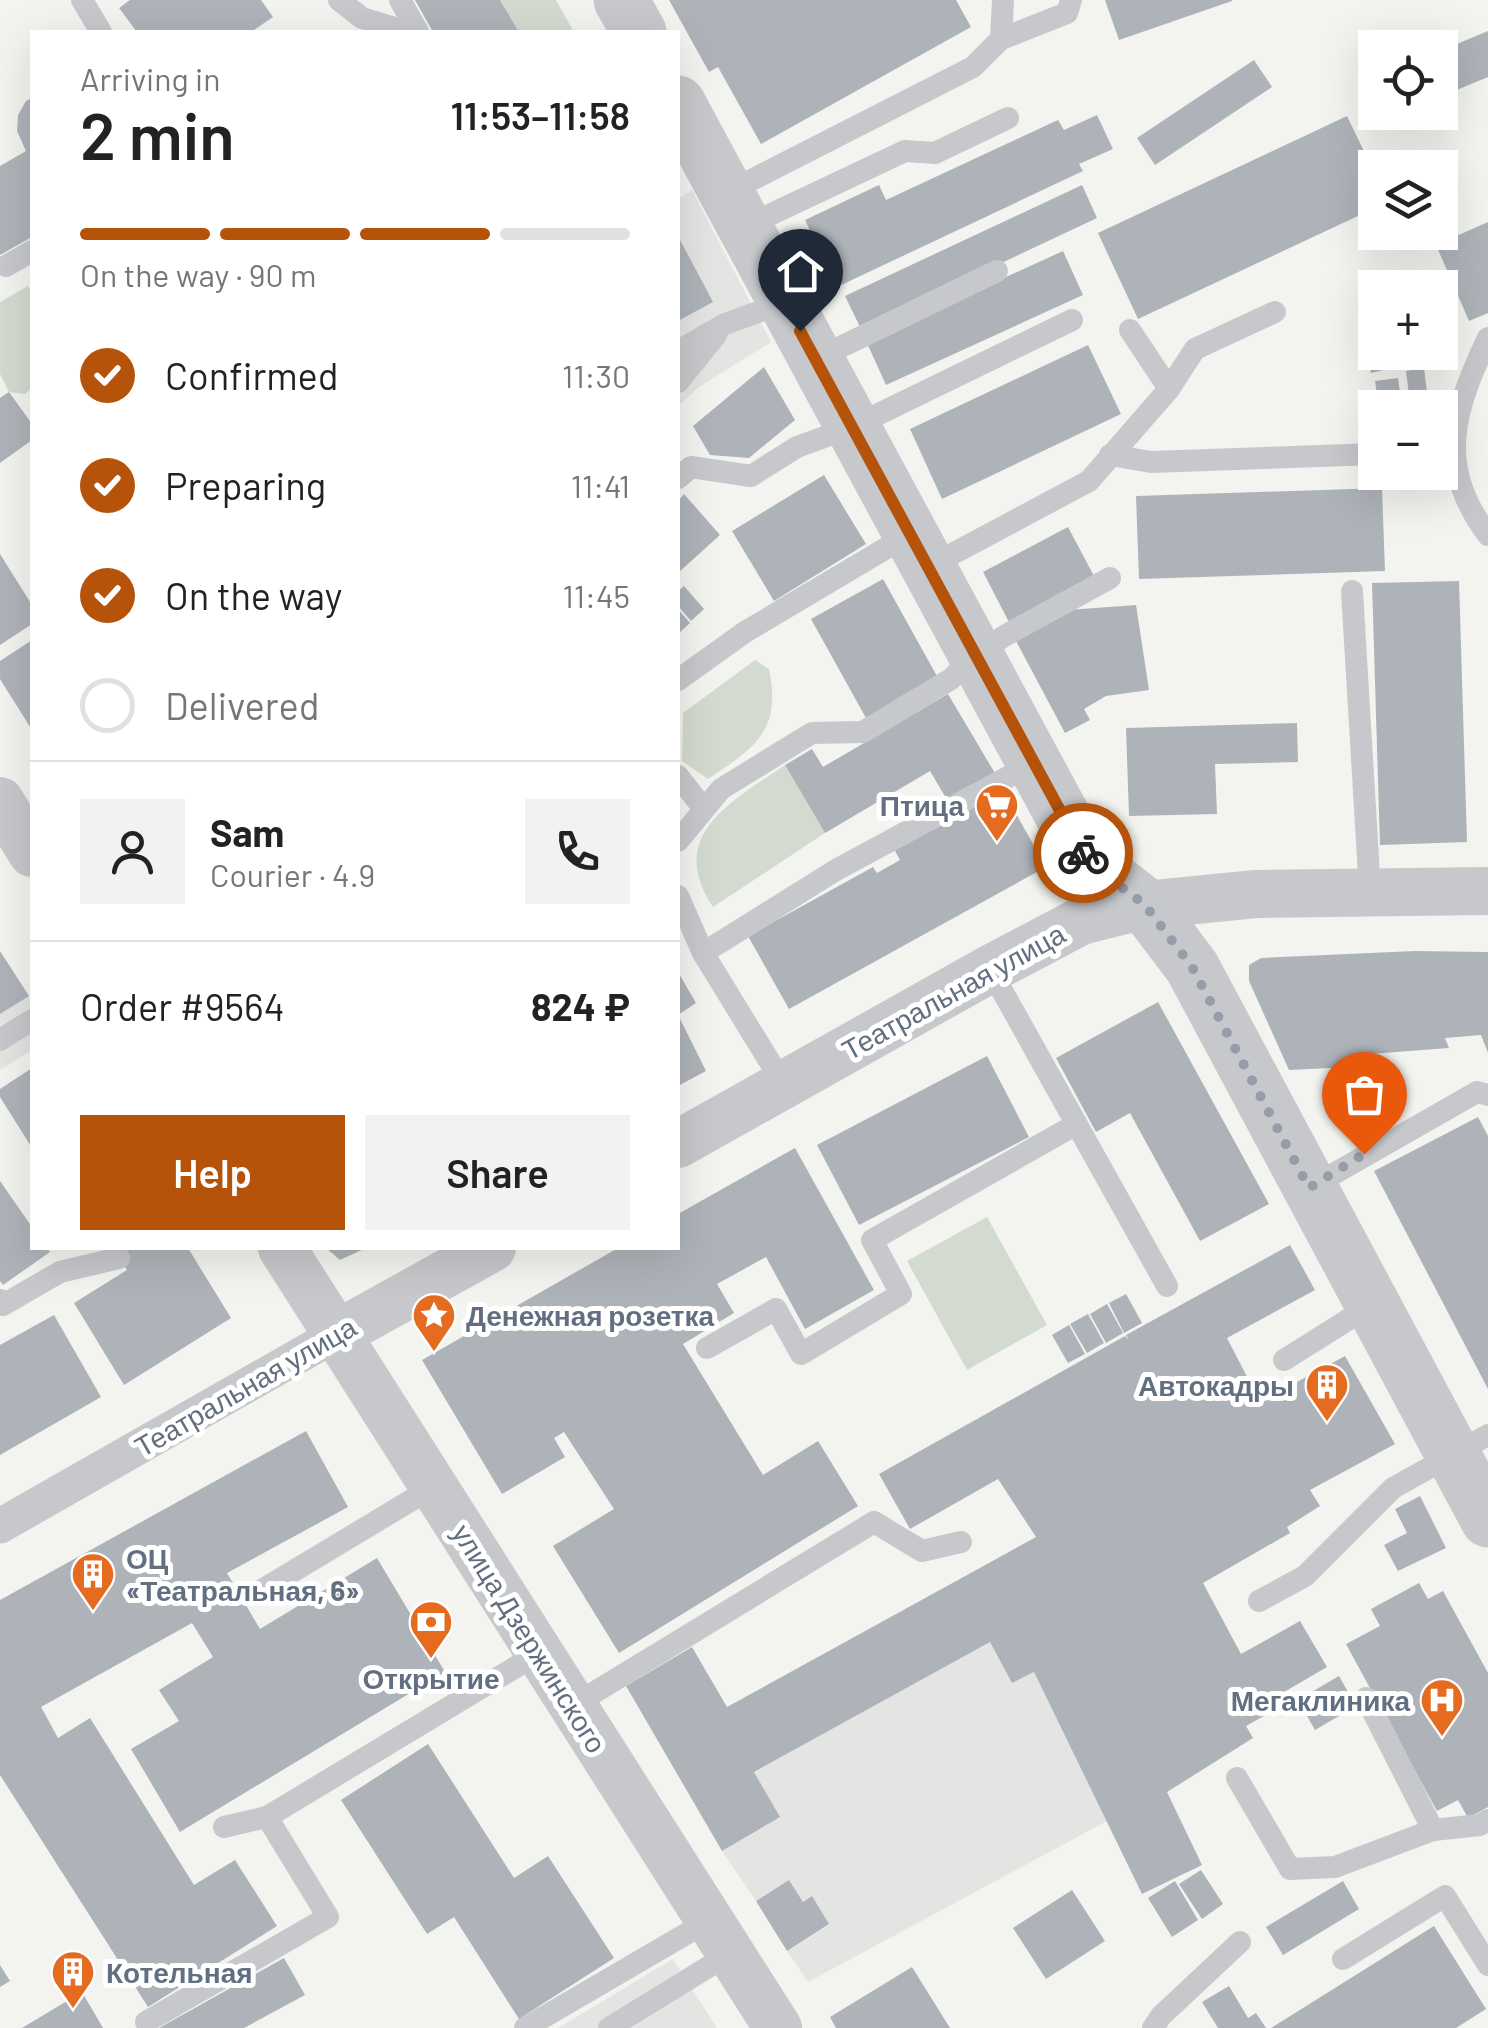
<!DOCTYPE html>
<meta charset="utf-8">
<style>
:root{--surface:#fff;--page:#f2f2f2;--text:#222;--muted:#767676;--line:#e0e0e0;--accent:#b45309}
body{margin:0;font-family:Barlow,sans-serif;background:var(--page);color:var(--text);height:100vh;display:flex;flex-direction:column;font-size:38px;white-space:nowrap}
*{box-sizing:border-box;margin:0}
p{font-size:32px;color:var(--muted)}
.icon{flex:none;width:55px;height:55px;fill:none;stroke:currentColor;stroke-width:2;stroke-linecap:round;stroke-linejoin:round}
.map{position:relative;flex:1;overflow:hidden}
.side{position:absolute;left:30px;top:30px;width:650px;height:1220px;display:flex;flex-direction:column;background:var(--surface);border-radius:0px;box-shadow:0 10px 40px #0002}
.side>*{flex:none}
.tools{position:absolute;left:1358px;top:30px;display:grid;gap:20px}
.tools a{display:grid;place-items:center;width:100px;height:100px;border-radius:0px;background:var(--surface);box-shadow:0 10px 40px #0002;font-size:50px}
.pin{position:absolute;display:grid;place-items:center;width:85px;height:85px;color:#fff;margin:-102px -42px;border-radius:50% 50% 50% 0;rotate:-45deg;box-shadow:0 0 10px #0007}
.pin .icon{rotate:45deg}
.courier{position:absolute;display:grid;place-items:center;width:100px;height:100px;margin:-50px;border:8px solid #b45309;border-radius:50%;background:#fff;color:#222;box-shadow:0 2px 12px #0007}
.head em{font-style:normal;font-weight:600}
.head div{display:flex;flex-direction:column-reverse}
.head{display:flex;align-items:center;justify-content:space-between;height:170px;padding:0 50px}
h1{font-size:65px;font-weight:600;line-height:75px}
.bar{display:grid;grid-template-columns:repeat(4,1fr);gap:15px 10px;align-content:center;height:120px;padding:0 50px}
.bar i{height:12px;border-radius:8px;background:var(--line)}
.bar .current{background:var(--accent)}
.bar p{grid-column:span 4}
.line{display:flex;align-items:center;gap:25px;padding:0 50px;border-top:2px solid var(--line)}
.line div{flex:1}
.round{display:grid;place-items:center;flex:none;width:105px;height:105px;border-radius:0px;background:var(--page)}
ol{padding:0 50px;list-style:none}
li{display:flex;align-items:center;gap:30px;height:110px}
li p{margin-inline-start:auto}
li .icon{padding:10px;border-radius:50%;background:var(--accent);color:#fff;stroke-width:4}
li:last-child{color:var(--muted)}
li i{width:55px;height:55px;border:5px solid var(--line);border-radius:50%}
.cta{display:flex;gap:20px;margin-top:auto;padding:20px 50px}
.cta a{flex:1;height:115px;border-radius:0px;background:var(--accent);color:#fff;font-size:40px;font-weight:600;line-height:115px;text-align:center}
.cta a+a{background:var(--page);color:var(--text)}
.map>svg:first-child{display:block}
.built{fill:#e4e4e3}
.green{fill:#d3dbd0}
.building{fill:#aeb3b9}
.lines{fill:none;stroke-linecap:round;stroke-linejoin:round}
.service{stroke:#c6c8cc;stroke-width:22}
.pedestrian{stroke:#c6c8cc;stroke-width:35}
.minor{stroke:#c6c8cc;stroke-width:48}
.tertiary{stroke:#c6c8cc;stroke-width:55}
.done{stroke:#959ea8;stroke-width:10;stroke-dasharray:0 18}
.route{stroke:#b45309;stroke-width:12}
.labels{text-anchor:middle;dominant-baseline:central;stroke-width:10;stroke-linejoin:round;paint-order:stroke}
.poi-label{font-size:28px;font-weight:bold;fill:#626f81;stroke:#fff;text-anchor:end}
.street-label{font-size:28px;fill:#626f81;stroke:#fff}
</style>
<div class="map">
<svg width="1488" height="2028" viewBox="0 0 1488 2028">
<rect width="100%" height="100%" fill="#f3f4ef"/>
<!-- built -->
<g class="built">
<path d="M 692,190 L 771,342 L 699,387 L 678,406 L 678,199 Z"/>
<path d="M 0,951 L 32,1002 L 32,1050 L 0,1070 Z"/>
<path d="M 990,1642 L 1012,1683 L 1034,1672 L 1107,1821 L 808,1982 L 787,1951 L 829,1925 L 812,1897 L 803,1902 L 789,1880 L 756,1901 L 722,1851 L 780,1817 L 754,1772 Z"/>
<path d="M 673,1959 L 717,2028 L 558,2028 Z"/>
</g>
<!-- green -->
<g class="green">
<path d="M 500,0 L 556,0 L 574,32 L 519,32 Z"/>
<path d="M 28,286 L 32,294 L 32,388 L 25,394 L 9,392 L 0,374 L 0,302 Z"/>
<path d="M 755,660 L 769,669 C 782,730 755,748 708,779 L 682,761 L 683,713 Z"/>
<path d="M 785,765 L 825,833 L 713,907 C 665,835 732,801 785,765 Z"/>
<path d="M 987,1217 L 1047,1325 L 967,1370 L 907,1261 Z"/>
</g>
<!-- building -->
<g class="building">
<path d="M 130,0 L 261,0 L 273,17 L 251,32 L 137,32 L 119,8 Z"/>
<path d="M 415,0 L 500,0 L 519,32 L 433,32 Z"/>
<path d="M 669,0 L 956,0 L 971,27 L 761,144 L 718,67 L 709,72 Z"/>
<path d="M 1105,0 L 1232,0 L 1232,1 L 1119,40 Z"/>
<path d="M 1488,31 L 1488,77 L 1440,97 L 1440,51 Z"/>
<path d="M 1254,60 L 1272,87 L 1155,165 L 1137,138 Z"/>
<path d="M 32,98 L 32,237 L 0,255 L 0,166 L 26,151 L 17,131 L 18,115 L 26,101 Z"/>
<path d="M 1097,115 L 1113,149 L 1079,164 L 1083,171 L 837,287 L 805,220 L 879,185 L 886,200 L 1058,120 L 1064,130 Z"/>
<path d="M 1347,116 L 1375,174 L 1375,208 L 1138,319 L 1098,233 Z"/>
<path d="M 1082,185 L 1097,218 L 861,329 L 845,296 Z"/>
<path d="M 1488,222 L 1488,313 L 1469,321 L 1436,245 Z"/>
<path d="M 678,236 L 713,302 L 678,321 Z"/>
<path d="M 1063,251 L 1083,295 L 886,385 L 866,341 Z"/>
<path d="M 1375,342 L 1375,352 L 1409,352 L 1411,363 L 1371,373 L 1364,345 Z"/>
<path d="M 1088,345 L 1121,414 L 942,499 L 910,429 Z"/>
<path d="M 764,367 L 795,420 L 749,458 L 710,455 L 693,426 Z"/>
<path d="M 1424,368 L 1428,401 L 1410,403 L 1406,371 Z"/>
<path d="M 1398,378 L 1402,408 L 1379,408 L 1375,381 Z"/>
<path d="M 9,392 L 32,424 L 32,440 L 0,463 L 0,398 Z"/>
<path d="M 824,475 L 866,544 L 774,601 L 732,531 Z"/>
<path d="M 1382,488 L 1385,571 L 1139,579 L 1136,496 Z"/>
<path d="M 684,494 L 720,535 L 678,573 L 678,501 Z"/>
<path d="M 1068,527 L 1094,576 L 1009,622 L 983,572 Z"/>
<path d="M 0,554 L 32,605 L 32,624 L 0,645 Z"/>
<path d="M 883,579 L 938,678 L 866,718 L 811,619 Z"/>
<path d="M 1459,581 L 1467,842 L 1380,845 L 1372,583 Z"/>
<path d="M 684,586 L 704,609 L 691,621 L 678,606 L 678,591 Z"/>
<path d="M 1136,605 L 1149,690 L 1106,696 L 1084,709 L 1090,720 L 1065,733 L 1016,641 L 1068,610 Z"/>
<path d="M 678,609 L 690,623 L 678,634 Z"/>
<path d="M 32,640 L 32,730 L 0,679 L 0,661 Z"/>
<path d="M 948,694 L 996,775 L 949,803 L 930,771 L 825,833 L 785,765 L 812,749 L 823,767 Z"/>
<path d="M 1297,723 L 1298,762 L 1215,764 L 1217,814 L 1129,816 L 1126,728 Z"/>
<path d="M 1002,789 L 1046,867 L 789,1009 L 748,936 L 873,867 L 877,873 L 900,860 L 894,849 Z"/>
<path d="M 0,951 L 29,996 L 0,1014 Z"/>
<path d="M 1415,951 L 1488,952 L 1488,1053 L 1481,1035 L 1445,1038 L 1449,1048 L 1370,1054 L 1373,1066 L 1289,1070 L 1249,981 L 1249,965 L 1261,958 Z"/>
<path d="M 678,972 L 696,1003 L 678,1015 Z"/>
<path d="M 1158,1002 L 1269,1204 L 1200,1241 L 1130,1113 L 1096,1132 L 1056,1058 Z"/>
<path d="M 678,1015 L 706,1071 L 678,1086 Z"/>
<path d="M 987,1056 L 1029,1137 L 859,1225 L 817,1145 Z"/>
<path d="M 32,1068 L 32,1148 L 0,1097 L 0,1089 Z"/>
<path d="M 1363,1092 L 1378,1099 L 1369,1120 L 1354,1113 Z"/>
<path d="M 1478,1117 L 1488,1136 L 1488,1389 L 1374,1171 Z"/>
<path d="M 795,1148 L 874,1290 L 805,1329 L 766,1257 L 717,1284 L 734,1313 L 683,1344 L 763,1475 L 818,1441 L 858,1506 L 619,1653 L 553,1546 L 614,1509 L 564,1432 L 554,1438 L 565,1457 L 502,1494 L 422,1360 L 618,1248 L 678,1248 L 678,1214 Z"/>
<path d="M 0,1181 L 32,1227 L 32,1248 L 47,1248 L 50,1252 L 3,1285 L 0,1281 Z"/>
<path d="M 1290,1245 L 1315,1290 L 1227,1338 L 1260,1402 L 1345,1356 L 1395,1444 L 1310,1490 L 1320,1506 L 1287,1527 L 1290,1533 L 1203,1583 L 1241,1654 L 1300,1621 L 1327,1667 L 1272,1699 L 1278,1708 L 1246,1726 L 1253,1738 L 1167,1792 L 1202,1865 L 1142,1894 L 1034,1672 L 1012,1683 L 990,1642 L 754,1772 L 780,1817 L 722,1851 L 626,1686 L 692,1647 L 727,1707 L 1036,1537 L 998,1479 L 910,1529 L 879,1474 L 1125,1336 L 1129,1340 L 1126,1335 Z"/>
<path d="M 112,1248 L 188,1248 L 231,1318 L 124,1385 L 74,1303 L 127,1270 Z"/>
<path d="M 326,1248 L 366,1248 L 340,1260 Z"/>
<path d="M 1126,1294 L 1142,1323 L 1124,1333 L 1109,1303 Z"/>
<path d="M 1107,1304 L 1123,1333 L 1106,1343 L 1090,1314 Z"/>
<path d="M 1088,1314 L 1104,1343 L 1087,1353 L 1070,1324 Z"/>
<path d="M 54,1315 L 101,1397 L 0,1455 L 0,1345 Z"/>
<path d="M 1069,1325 L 1085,1354 L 1068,1363 L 1052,1335 Z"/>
<path d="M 306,1431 L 348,1507 L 227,1573 L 260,1629 L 377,1558 L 445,1672 L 180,1832 L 131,1749 L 179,1721 L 159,1690 L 213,1657 L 192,1623 L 41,1707 L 58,1738 L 90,1718 L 194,1885 L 235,1860 L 277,1926 L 148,2007 L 0,1775 L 0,1600 Z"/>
<path d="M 1420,1496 L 1446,1548 L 1398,1571 L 1384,1545 L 1407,1533 L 1395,1509 Z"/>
<path d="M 1419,1583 L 1428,1599 L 1443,1591 L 1488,1673 L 1488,1807 L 1468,1818 L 1458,1800 L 1437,1811 L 1346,1644 L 1380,1626 L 1371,1609 Z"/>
<path d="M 1339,1676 L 1356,1706 L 1315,1730 L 1298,1700 Z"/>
<path d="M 428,1744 L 514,1878 L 548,1856 L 614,1958 L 519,2019 L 454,1917 L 427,1934 L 341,1800 Z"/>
<path d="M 1201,1870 L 1223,1904 L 1202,1919 L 1179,1884 Z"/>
<path d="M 789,1880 L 803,1902 L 812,1896 L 829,1924 L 787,1951 L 756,1901 Z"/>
<path d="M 1175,1881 L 1198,1920 L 1172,1937 L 1148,1898 Z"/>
<path d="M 1343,1881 L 1359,1909 L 1283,1955 L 1266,1927 Z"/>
<path d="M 1072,1890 L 1105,1941 L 1046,1979 L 1013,1928 Z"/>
<path d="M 1434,1926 L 1486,2009 L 1456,2028 L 1271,2028 Z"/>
<path d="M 284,1958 L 305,1995 L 244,2028 L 159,2028 Z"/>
<path d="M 0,1965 L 10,1981 L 0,1987 Z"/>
<path d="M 912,1967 L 950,2028 L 836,2028 L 830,2017 Z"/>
<path d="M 1229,1986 L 1248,2018 L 1256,2013 L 1266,2028 L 1218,2028 L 1202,2002 Z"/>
<path d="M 82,1992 L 103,2028 L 22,2028 Z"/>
</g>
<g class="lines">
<!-- service -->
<g class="service">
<path d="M 82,0 L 101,32"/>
<path d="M 339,0 L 362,18 L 408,32"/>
<path d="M 400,0 L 418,32"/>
<path d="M 1001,39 L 1067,13 L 1071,0"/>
<path d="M 726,193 L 973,67 L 1001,39 L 1003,0"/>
<path d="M 744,227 L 905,151 L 935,153 L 1008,118"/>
<path d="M 6,266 L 32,251"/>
<path d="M 1488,338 C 1454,410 1435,465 1488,535"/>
<path d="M 678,351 L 725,324 L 783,303"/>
<path d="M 816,359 L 997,271"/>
<path d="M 678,382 L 716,335"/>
<path d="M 1169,389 L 1195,349 L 1275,312"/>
<path d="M 1110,455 L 1151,462 L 1375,454"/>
<path d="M 678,478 L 691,467 L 751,476 L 797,447 L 852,427 L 1072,320"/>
<path d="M 928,567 L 1089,481 L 1169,389 L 1130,330"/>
<path d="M 1352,591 L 1370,892"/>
<path d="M 678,680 L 745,632 L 910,534"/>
<path d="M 678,776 L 704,809"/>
<path d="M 678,841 L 721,789 L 812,733 L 863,732 L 951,679 L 975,655 L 1006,635 L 1110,578"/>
<path d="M 678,896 L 703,953"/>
<path d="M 990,969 L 1167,1286"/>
<path d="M 0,1040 L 32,1020"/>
<path d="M 784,1085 L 703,953 L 836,870 L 1034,763"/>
<path d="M 1309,1188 L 1477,1092 L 1488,1095"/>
<path d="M 0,1300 L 3,1305 L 60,1272 L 119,1258"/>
<path d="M 707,1348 L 776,1309 L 801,1354 L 901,1294 L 872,1240 L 1075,1125"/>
<path d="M 1284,1360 L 1373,1304"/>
<path d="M 262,1590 L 435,1486"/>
<path d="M 1259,1601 L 1305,1576 L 1393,1488 L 1488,1435"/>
<path d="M 1366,1698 L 1433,1830 L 1480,1825 L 1488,1820"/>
<path d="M 572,1706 L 874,1522 L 922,1551 L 961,1542"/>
<path d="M 1237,1778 L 1290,1869 L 1335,1867 L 1433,1830"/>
<path d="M 224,1827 L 267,1817 L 539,1653"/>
<path d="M 1343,1959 L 1445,1896 L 1488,1965"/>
<path d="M 146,2022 L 328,1917 L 267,1817"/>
<path d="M 525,2028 L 710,1920"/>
<path d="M 609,2028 L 731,1953"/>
<path d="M 1153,2028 L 1161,2016 L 1240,1942"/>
</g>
<!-- pedestrian -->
<path class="pedestrian" d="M 0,1526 L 337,1334"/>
<!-- minor -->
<g class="minor">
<path d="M 0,801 L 32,853"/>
<path d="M 678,1144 L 990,969 L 1081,921 L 1145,905 L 1256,894 L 1488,891"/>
<path d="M 282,1248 L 778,2028"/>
<path d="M 337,1334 L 492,1248"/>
</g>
<!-- tertiary -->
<g class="tertiary">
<path d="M 621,0 L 639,32"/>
<path d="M 678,103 L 1086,859 L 1145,905 L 1192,967 L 1488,1520"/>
</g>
</g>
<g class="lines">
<!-- done -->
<path class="done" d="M 1083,853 L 1086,860 L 1145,905 L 1192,967 L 1309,1188 L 1364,1154"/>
<!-- route -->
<path class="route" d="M 800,331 L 1083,853"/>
</g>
<!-- icons -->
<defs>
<g id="supermarket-pin" transform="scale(2.25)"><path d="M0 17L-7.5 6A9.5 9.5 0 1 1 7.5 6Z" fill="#e46b1f" stroke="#fff"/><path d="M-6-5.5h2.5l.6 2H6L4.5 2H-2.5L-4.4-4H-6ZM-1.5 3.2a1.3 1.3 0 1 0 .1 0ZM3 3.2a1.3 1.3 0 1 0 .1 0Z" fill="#fff"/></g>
<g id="sight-pin" transform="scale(2.25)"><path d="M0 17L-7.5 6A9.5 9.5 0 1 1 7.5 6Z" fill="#e46b1f" stroke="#fff"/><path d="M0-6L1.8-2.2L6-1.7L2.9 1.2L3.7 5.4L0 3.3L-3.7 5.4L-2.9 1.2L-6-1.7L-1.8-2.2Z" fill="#fff"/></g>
<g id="building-pin" transform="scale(2.25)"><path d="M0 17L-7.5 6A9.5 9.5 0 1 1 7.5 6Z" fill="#e46b1f" stroke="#fff"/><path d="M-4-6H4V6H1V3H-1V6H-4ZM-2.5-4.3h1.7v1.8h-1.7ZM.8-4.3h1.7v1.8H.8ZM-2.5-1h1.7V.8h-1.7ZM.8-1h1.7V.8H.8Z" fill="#fff"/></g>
<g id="bank-pin" transform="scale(2.25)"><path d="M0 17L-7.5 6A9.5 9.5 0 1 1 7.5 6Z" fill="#e46b1f" stroke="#fff"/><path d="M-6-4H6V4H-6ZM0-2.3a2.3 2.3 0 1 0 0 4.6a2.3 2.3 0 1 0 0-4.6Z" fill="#fff"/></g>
<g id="hospital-pin" transform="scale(2.25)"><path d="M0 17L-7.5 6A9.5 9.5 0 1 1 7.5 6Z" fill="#e46b1f" stroke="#fff"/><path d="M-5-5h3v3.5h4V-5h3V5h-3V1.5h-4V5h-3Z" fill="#fff"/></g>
</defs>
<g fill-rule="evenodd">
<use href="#supermarket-pin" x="997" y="805"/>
<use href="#sight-pin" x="434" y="1315"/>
<use href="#building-pin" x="1327" y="1385"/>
<use href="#building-pin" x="93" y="1574"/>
<use href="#bank-pin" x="431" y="1622"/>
<use href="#hospital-pin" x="1442" y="1700"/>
<use href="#building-pin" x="73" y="1972"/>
</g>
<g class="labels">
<!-- poi labels -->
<g class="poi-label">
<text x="964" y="805">Птица</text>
<text x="466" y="1315" text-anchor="start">Денежная розетка</text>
<text x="1294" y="1385">Автокадры</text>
<text x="126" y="1558" text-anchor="start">ОЦ<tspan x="126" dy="32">«Театральная, 6»</tspan></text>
<text x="431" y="1678" text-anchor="middle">Открытие</text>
<text x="1410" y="1700">Мегаклиника</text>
<text x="106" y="1972" text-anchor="start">Котельная</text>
</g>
<!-- street labels -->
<g class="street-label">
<text transform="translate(953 991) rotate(-29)">Театральная улица</text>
<text transform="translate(245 1386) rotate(-30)">Театральная улица</text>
<text transform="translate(530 1638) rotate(58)">улица Дзержинского</text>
</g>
</g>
</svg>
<div class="tools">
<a><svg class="icon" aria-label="locate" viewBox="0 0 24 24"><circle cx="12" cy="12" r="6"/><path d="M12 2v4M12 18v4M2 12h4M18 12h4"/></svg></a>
<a><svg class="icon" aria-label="layers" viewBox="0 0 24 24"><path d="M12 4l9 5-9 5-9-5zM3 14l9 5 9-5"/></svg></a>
<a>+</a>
<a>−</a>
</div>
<div class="pin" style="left:1364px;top:1154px;background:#ea580c"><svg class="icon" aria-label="bag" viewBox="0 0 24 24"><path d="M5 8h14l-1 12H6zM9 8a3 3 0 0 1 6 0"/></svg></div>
<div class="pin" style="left:800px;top:331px;background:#1f2937"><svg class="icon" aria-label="home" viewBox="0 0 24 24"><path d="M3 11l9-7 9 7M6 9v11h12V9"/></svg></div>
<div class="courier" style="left:1083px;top:853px"><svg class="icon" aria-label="bike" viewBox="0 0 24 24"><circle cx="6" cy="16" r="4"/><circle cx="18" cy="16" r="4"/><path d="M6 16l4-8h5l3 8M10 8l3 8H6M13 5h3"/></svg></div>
<section class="side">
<div class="head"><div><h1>2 min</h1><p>Arriving in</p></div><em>11:53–11:58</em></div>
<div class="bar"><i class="current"></i><i class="current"></i><i class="current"></i><i></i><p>On the way · 90 m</p></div>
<ol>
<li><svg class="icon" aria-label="check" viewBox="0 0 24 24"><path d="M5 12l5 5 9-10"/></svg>Confirmed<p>11:30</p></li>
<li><svg class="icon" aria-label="check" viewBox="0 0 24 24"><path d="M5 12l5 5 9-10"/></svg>Preparing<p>11:41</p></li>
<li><svg class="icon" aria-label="check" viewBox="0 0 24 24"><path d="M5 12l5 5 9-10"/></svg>On the way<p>11:45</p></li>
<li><i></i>Delivered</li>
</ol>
<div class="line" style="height:180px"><a class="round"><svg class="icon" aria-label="person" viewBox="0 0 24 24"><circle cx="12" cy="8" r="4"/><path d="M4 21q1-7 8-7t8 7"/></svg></a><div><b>Sam</b><p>Courier · 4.9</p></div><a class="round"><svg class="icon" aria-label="phone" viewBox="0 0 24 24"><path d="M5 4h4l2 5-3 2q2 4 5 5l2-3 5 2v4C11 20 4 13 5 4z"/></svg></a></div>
<div class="line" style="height:130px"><div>Order #9564</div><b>824 ₽</b></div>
<div class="cta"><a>Help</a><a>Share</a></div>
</section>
</div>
